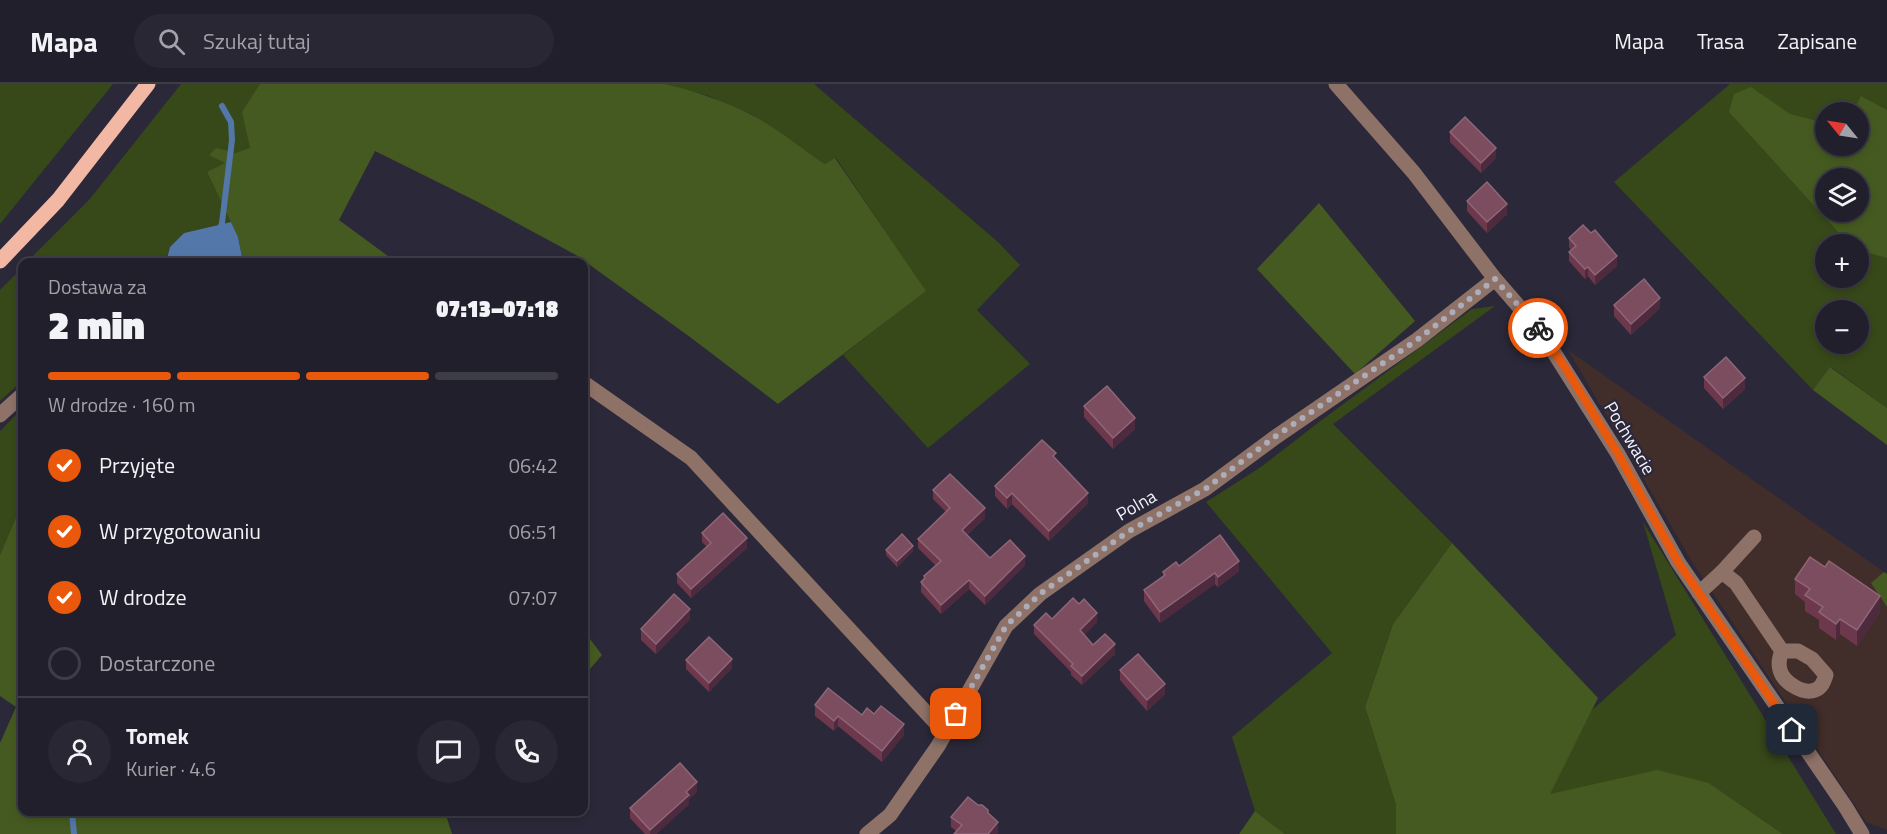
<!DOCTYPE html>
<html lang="pl">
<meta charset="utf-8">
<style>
:root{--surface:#201f2b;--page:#282733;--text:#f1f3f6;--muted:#a2a2a9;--line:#3d3d47;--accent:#ea580c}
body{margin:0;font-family:"Titillium Web",sans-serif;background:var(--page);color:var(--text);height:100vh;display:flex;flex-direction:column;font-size:22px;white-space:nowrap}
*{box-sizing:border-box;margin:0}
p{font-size:20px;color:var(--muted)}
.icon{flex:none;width:33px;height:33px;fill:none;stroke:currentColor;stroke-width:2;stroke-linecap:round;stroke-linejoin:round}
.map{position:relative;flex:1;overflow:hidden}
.details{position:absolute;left:18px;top:174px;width:570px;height:558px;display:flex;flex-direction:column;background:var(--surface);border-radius:12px;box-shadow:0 3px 9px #0003,0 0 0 2px var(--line)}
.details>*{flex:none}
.needle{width:39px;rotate:300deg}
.buttons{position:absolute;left:1815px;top:18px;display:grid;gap:12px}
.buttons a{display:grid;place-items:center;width:54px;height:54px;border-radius:50%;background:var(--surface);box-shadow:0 3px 9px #0003,0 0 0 2px var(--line);font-size:30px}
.pin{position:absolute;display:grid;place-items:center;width:51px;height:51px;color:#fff;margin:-26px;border-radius:12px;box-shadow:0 3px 9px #0006}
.courier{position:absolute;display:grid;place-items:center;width:60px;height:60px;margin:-30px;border:4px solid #ea580c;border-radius:50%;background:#fff;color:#222;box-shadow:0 2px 8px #0007}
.overview em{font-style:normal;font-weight:800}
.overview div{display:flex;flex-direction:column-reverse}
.overview{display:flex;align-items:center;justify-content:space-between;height:102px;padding:0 30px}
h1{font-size:39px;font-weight:800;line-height:45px}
.bar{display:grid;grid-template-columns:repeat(4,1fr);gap:9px 6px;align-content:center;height:72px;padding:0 30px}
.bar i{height:8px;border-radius:4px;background:var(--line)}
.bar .current{background:var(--accent)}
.bar p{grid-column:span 4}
.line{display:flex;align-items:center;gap:15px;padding:0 30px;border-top:2px solid var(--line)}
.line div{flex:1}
.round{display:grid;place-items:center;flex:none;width:63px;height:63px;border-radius:32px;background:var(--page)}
ol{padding:0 30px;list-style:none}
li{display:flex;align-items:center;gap:18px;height:66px}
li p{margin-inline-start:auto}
li .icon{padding:6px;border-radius:50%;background:var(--accent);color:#fff;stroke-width:4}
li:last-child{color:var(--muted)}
li i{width:33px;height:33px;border:3px solid var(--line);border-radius:50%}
header{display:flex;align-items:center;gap:36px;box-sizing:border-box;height:84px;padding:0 30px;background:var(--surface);border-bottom:2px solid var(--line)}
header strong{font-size:28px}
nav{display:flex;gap:33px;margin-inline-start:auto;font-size:21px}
.search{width:420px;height:54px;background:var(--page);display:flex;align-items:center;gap:15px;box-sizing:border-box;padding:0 21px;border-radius:33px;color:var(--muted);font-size:22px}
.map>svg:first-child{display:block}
.commercial{fill:#412d29}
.green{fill:#374819;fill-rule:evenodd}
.forest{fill:#455a20;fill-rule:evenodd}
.water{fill:#5277a8}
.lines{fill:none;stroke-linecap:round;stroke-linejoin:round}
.stream{stroke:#5277a8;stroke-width:6}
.minor{stroke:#8e7268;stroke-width:15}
.major{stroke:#f3b8a4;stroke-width:15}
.wall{fill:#6e384c}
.shaded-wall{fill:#4d2a3d}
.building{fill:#7c4c5f;stroke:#8f6678;stroke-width:1.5}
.done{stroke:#adacb9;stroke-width:6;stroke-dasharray:0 10.8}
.route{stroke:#ea580c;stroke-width:8}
.labels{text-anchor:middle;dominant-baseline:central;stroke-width:4.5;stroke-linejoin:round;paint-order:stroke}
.street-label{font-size:18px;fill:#f3f2fe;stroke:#2b2939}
</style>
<header>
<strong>Mapa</strong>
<div class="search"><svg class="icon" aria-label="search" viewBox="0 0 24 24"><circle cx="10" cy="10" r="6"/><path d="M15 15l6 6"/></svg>Szukaj tutaj</div>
<nav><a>Mapa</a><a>Trasa</a><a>Zapisane</a></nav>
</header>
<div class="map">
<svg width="1887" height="750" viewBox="0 0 1887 750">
<rect width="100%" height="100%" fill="#2b2939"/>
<!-- commercial -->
<path class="commercial" d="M 1568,266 L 1884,488 L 1872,499 L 1887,523 L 1887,746 L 1866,738 L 1694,481 Z"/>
<!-- green -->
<g class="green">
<path d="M 0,0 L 113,0 L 0,140 Z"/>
<path d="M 181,0 L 294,0 L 306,61 L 207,88 L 231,138 L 184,149 L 170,163 L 165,178 L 27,178 L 89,116 Z"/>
<path d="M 665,0 L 814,0 L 998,158 L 1020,181 L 977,226 L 1030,280 L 928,364 L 843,271 L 925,207 L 836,74 L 825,80 L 753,31 L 709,12 Z"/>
<path d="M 1730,0 L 1887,0 L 1887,324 L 1831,283 L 1813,306 L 1614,98 ZM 1826,28 L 1858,28 L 1858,62 L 1826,62 ZM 1826,94 L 1858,94 L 1858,128 L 1826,128 ZM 1826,160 L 1858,160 L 1858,194 L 1826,194 ZM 1826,226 L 1858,226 L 1858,260 L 1826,260 Z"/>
<path d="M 22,184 L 22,297 L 0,317 L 0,206 Z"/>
<path d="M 1495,222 L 1333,340 L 1452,459 L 1393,540 L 1365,623 L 1396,721 L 1396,750 L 1285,750 L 1255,727 L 1232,653 L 1332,569 L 1206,418 L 1261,383 L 1319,338 L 1472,225 Z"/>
<path d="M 22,325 L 22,419 L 0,471 L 0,347 Z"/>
<path d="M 1643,438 L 1836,750 L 1783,750 L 1709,699 L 1549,710 L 1592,626 L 1676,551 Z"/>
</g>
<!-- forest -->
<g class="forest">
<path d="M 260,0 L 665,0 C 695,7 725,17 752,31 C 778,45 801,64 825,80 L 835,74 L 926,207 L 778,320 L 690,253 L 576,171 L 478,118 L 375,67 L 339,136 L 396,178 L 243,178 L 238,153 L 207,88 L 225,79 L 209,71 L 216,64 L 228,67 L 230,71 L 250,64 L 242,28 Z"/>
<path d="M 1751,3 L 1790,30 L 1825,39 L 1826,62 L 1858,62 L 1858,28 L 1853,28 L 1861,12 L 1887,26 L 1887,174 L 1859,166 L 1858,160 L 1849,160 L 1729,28 L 1734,10 ZM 1858,94 L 1858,128 L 1826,128 L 1826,94 Z"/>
<path d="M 1319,119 L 1415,237 L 1355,290 L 1257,185 Z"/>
<path d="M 1830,283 L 1887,324 L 1887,361 L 1813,306 Z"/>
<path d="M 22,419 L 22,728 L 445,728 L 452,750 L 0,750 L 0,659 L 16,623 L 0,612 L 0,471 Z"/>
<path d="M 1452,459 L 1598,614 L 1550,710 L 1657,686 L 1709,699 L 1783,750 L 1396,750 L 1396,721 L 1365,623 L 1393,540 Z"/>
<path d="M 1884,488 L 1887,490 L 1887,523 L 1871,499 Z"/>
<path d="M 584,547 L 602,571 L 584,592 Z"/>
<path d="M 1255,727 L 1285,750 L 1239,750 Z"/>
</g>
<!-- water -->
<path class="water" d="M 231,138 L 238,153 L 243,178 L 166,178 L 170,163 L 184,149 Z"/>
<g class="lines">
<!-- stream -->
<g class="stream">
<path d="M 219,147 L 222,139 L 232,56 L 231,38 L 222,22"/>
<path d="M 72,728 L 74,750"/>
</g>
<!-- minor -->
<g class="minor">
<path d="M 1336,0 L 1414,89 L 1495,195 L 1541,248 L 1618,370 L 1678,478 L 1845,722 L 1862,750"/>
<path d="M 584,299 L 691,374 L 945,649"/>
<path d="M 0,331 L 22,311"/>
<path d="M 1722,488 L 1736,499 L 1782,567 L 1798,567 L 1812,575 L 1826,591 C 1824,597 1822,604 1815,606 C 1803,611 1783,598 1780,586 C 1778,579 1779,574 1782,567"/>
<path d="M 1699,509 L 1722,488 L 1754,453"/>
<path d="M 867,750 L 890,731 L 938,662 L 1006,542 L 1040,510 L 1129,447 L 1205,405 L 1277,352 L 1417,256 L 1495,195"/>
</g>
<!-- major -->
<path class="major" d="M 0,177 L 58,116 L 148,0"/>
</g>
<!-- wall -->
<g class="wall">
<path d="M 1450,48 L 1496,74 L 1481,89 L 1450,58 Z"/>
<path d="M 1467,117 L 1507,130 L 1487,149 L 1467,127 Z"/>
<path d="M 1569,154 L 1617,182 L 1595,201 L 1588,192 L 1585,195 L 1569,177 L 1569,168 L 1571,166 L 1569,163 Z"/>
<path d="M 1614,221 L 1660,224 L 1631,251 L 1614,232 Z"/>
<path d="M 1704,293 L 1745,305 L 1723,325 L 1704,304 Z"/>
<path d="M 1084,322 L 1135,345 L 1113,365 L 1084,333 Z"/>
<path d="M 1056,375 L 1088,419 L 1049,457 L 1012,420 L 1007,425 L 995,412 L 995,402 Z"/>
<path d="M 933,406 L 985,434 L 967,451 L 990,474 L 1025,481 L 985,521 L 969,505 L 941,530 L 921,508 L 921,498 L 924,495 L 924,492 L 936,482 L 918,464 L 918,455 L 946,428 L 933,415 Z"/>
<path d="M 702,449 L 747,464 L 691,514 L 677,499 L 677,490 L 707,463 L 702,458 Z"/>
<path d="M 886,466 L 913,467 L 897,483 L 886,471 Z"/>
<path d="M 1179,482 L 1239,487 L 1218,503 L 1215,500 L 1160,539 L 1144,517 L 1144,506 L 1163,493 L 1163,488 Z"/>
<path d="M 1795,495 L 1880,528 L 1857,562 L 1840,550 L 1836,556 L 1819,544 L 1819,536 L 1805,527 L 1805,518 L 1795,510 Z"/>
<path d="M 690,535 L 656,570 L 641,556 L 641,545 Z"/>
<path d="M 1052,535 L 1097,538 L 1084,551 L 1093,561 L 1115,570 L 1082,601 L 1071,591 L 1071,588 L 1034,550 L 1034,541 Z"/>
<path d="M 686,576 L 732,584 L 709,608 L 686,585 Z"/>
<path d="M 1120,586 L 1165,610 L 1147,627 L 1120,596 Z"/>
<path d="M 815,621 L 862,631 L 874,630 L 904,651 L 882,678 L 838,642 L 834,647 L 815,632 Z"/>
<path d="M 697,708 L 689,715 L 689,720 L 656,750 L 645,750 L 630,734 L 630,724 Z"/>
<path d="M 988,729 L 998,748 L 997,750 L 954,750 L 956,747 L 951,743 L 951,733 Z"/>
</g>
<!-- shaded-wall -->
<g class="shaded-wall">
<path d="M 1496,64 L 1496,74 L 1481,89 L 1481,79 Z"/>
<path d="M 1507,120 L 1507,130 L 1487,149 L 1487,138 Z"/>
<path d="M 1617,172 L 1617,182 L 1595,201 L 1595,191 Z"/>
<path d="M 1588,183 L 1588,192 L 1585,195 L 1585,185 Z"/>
<path d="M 1660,214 L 1660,224 L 1631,251 L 1631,240 Z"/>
<path d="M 1745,294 L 1745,305 L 1723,325 L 1723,314 Z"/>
<path d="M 1135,334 L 1135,345 L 1113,365 L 1113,354 Z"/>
<path d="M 1012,409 L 1012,420 L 1007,425 L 1007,414 Z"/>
<path d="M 1088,409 L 1088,419 L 1049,457 L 1049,447 Z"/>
<path d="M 985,424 L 985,434 L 962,455 L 962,446 Z"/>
<path d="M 747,454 L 747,464 L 691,514 L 691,505 Z"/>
<path d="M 913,462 L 913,467 L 897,483 L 897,477 Z"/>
<path d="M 1025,472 L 1025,481 L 985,521 L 985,512 Z"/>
<path d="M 1239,477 L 1239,487 L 1218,503 L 1218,493 Z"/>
<path d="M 1215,489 L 1215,500 L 1160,539 L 1160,528 Z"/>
<path d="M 969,496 L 969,505 L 941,530 L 941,521 Z"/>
<path d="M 1880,512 L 1880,528 L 1857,562 L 1857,546 Z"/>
<path d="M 690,525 L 690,535 L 656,570 L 656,560 Z"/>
<path d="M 1097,529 L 1097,538 L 1080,556 L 1080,546 Z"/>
<path d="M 1840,535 L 1840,550 L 1836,556 L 1836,540 Z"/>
<path d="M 1115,560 L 1115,570 L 1082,601 L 1082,592 Z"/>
<path d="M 732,575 L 732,584 L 709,608 L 709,599 Z"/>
<path d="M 1165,600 L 1165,610 L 1147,627 L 1147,616 Z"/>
<path d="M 838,632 L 838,642 L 834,647 L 834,637 Z"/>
<path d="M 904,640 L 904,651 L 882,678 L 882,667 Z"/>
<path d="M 697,698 L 697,708 L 689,715 L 689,720 L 656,750 L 650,750 L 650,746 L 686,708 Z"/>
<path d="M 998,738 L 998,748 L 997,750 L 988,750 Z"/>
</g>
<!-- building -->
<g class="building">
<path d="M 1465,33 L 1496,64 L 1481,79 L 1450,48 Z"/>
<path d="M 1487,98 L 1507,120 L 1487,138 L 1467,117 Z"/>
<path d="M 1583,141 L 1591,149 L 1595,146 L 1617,172 L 1595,191 L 1588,183 L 1585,185 L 1569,168 L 1576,162 L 1569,154 Z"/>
<path d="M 1644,195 L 1660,214 L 1631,240 L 1614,221 Z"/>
<path d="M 1726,273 L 1745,294 L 1723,314 L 1704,293 Z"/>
<path d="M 1107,302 L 1135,334 L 1113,354 L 1084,322 Z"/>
<path d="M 1042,356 L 1056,369 L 1053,372 L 1088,409 L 1049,447 L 1012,409 L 1007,414 L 995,402 Z"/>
<path d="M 950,390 L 985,424 L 962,446 L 990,474 L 1010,456 L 1025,472 L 985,512 L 969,496 L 941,521 L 921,498 L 925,494 L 924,492 L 941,477 L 918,455 L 950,424 L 933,406 Z"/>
<path d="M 723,429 L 747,454 L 691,505 L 677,490 L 711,459 L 702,449 Z"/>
<path d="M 902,450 L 913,462 L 897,477 L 886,466 Z"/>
<path d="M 1220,451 L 1239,477 L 1218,493 L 1215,489 L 1160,528 L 1144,506 L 1165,491 L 1163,488 L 1176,478 L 1179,482 Z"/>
<path d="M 1810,473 L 1825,483 L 1829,477 L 1880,512 L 1857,546 L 1840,535 L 1836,540 L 1819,528 L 1823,523 L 1805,511 L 1810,505 L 1795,495 Z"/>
<path d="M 674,510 L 690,525 L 656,560 L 641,545 Z"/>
<path d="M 1073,514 L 1079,520 L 1084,515 L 1097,529 L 1080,546 L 1093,561 L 1105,550 L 1115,560 L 1082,592 L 1071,582 L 1073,580 L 1034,541 L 1046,529 L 1052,535 Z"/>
<path d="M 709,553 L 732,575 L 709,599 L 686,576 Z"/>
<path d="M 1138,570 L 1165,600 L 1147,616 L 1120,586 Z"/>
<path d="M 828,604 L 862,631 L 867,624 L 874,630 L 881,622 L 904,640 L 882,667 L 838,632 L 834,637 L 815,621 Z"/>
<path d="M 680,679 L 697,698 L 686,708 L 689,711 L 650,746 L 630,724 Z"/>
<path d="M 968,713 L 978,721 L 982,721 L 988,726 L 988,729 L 998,738 L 988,750 L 954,750 L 962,741 L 951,733 Z"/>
</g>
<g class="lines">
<!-- done -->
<path class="done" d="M 956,630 L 1006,542 L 1040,510 L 1129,447 L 1205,405 L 1276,352 L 1417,256 L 1495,195 L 1538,244"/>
<!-- route -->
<path class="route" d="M 1538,244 L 1566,285 L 1618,370 L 1678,478 L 1792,646"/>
</g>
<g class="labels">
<!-- street labels -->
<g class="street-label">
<text transform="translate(1630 354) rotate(59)">Pochwacie</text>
<text transform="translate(1136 421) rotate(-30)">Polna</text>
</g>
</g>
</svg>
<div class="buttons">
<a><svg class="needle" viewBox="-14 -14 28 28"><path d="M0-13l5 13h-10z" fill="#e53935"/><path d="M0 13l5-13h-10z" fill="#a2a2a9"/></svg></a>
<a><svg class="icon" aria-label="layers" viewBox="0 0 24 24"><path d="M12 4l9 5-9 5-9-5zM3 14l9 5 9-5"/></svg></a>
<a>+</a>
<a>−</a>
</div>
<div class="pin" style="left:956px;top:630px;background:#ea580c"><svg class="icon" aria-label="bag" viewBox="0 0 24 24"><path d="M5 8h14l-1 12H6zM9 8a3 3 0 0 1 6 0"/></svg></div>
<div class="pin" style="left:1792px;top:646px;background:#1f2937"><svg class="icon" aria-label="home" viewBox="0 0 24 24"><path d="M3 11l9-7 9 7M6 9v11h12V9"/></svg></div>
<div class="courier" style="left:1538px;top:244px"><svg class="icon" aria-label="bike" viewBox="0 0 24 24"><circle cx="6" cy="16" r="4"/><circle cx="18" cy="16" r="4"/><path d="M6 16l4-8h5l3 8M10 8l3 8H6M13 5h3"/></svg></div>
<section class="details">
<div class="overview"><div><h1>2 min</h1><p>Dostawa za</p></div><em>07:13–07:18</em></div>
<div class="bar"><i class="current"></i><i class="current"></i><i class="current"></i><i></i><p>W drodze · 160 m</p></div>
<ol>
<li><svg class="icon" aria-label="check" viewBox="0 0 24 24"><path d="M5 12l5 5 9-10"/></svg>Przyjęte<p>06:42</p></li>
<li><svg class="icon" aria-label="check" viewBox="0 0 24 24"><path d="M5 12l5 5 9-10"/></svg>W przygotowaniu<p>06:51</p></li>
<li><svg class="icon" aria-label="check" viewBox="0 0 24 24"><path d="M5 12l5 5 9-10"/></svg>W drodze<p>07:07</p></li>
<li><i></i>Dostarczone</li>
</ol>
<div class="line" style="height:108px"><a class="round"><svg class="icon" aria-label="person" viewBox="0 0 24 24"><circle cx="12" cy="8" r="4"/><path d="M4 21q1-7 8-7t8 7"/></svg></a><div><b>Tomek</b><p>Kurier · 4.6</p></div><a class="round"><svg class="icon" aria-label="chat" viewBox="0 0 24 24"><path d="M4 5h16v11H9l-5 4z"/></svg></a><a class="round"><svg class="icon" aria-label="phone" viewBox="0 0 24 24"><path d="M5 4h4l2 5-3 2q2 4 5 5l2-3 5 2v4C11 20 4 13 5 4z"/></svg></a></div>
</section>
</div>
